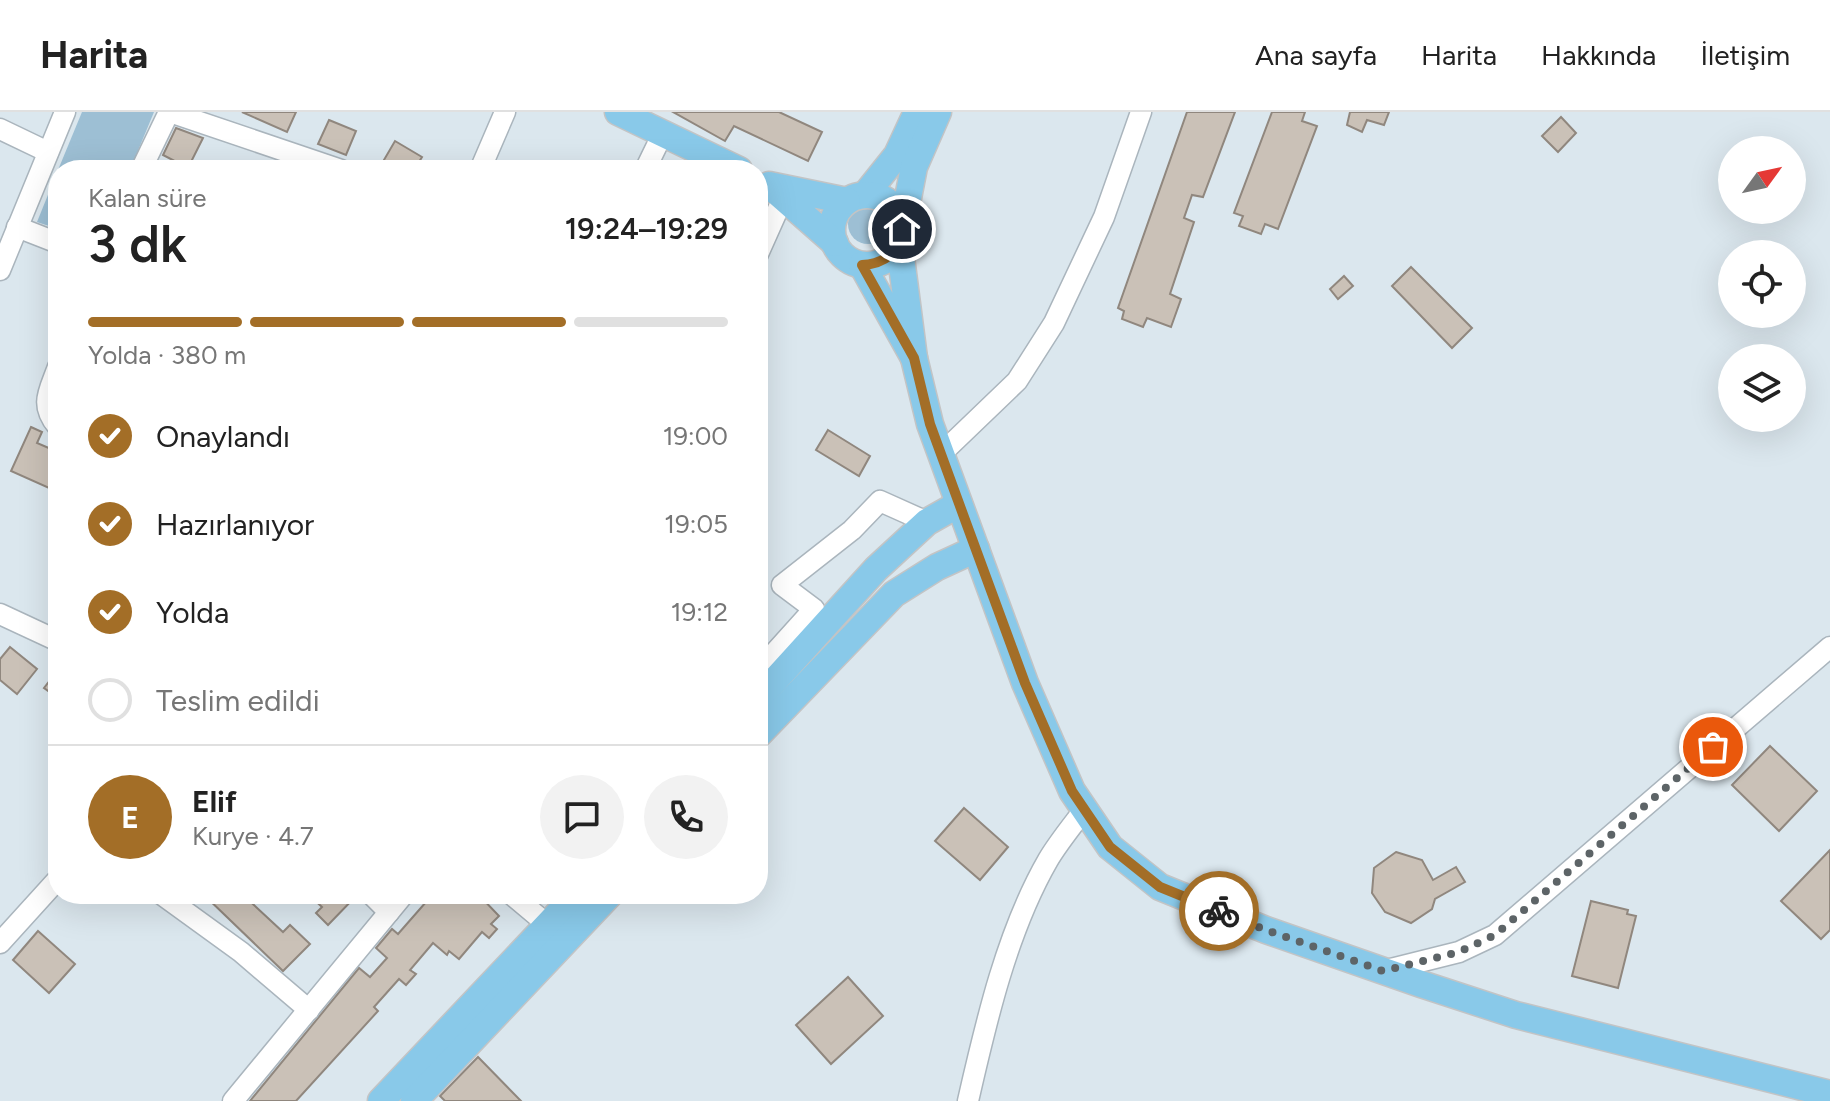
<!DOCTYPE html>
<html lang="tr">
<meta charset="utf-8">
<style>
:root{--surface:#fff;--page:#f2f2f2;--text:#222;--muted:#767676;--line:#e0e0e0;--accent:#a36e27}
body{margin:0;font-family:Figtree,sans-serif;background:var(--page);color:var(--text);height:100vh;display:flex;flex-direction:column;font-size:30px;white-space:nowrap}
*{box-sizing:border-box;margin:0}
p{font-size:26px;color:var(--muted)}
.icon{flex:none;width:44px;height:44px;fill:none;stroke:currentColor;stroke-width:2;stroke-linecap:round;stroke-linejoin:round}
.map{position:relative;flex:1;overflow:hidden}
.details{position:absolute;left:48px;top:48px;width:720px;height:744px;display:flex;flex-direction:column;background:var(--surface);border-radius:32px;box-shadow:0 8px 32px #0002}
.details>*{flex:none}
.needle{width:52px;rotate:57deg}
.buttons{position:absolute;left:1718px;top:24px;display:grid;gap:16px}
.buttons a{display:grid;place-items:center;width:88px;height:88px;border-radius:50%;background:var(--surface);box-shadow:0 8px 32px #0002;font-size:40px}
.pin{position:absolute;display:grid;place-items:center;width:68px;height:68px;color:#fff;margin:-34px;border:4px solid #fff;border-radius:50%;box-shadow:0 2px 8px #0007}
.courier{position:absolute;display:grid;place-items:center;width:80px;height:80px;margin:-40px;border:6px solid #a36e27;border-radius:50%;background:#fff;color:#222;box-shadow:0 2px 10px #0007}
.overview em{font-style:normal;font-weight:600}
.overview div{display:flex;flex-direction:column-reverse}
.overview{display:flex;align-items:center;justify-content:space-between;height:136px;padding:0 40px}
h1{font-size:52px;font-weight:600;line-height:60px}
.bar{display:grid;grid-template-columns:repeat(4,1fr);gap:12px 8px;align-content:center;height:96px;padding:0 40px}
.bar i{height:10px;border-radius:6px;background:var(--line)}
.bar .on{background:var(--accent)}
.bar p{grid-column:span 4}
.line{display:flex;align-items:center;gap:20px;padding:0 40px;border-top:2px solid var(--line)}
.line div{flex:1}
.round{display:grid;place-items:center;flex:none;width:84px;height:84px;border-radius:42px;background:var(--page)}
ol{padding:0 40px;list-style:none}
li{display:flex;align-items:center;gap:24px;height:88px}
li p{margin-inline-start:auto}
li .icon{padding:8px;border-radius:50%;background:var(--accent);color:#fff;stroke-width:4}
li:last-child{color:var(--muted)}
li i{width:44px;height:44px;border:4px solid var(--line);border-radius:50%}
header{display:flex;align-items:center;gap:48px;box-sizing:border-box;height:112px;padding:0 40px;background:var(--surface);border-bottom:2px solid var(--line)}
header strong{font-size:38px}
nav{display:flex;gap:44px;margin-inline-start:auto;font-size:28px}
.map>svg:first-child{display:block}
.green{fill:#9dbfd4}
.building{fill:#cac1b7;stroke:#90877e;stroke-width:2}
.lines{fill:none;stroke-linecap:round;stroke-linejoin:round}
.minor-casing{stroke:#aab5bd;stroke-width:23}
.major-casing{stroke:#c3c4c5;stroke-width:29}
.minor{stroke:#fff;stroke-width:20}
.major{stroke:#89c9e9;stroke-width:26}
.done{stroke:#5d6467;stroke-width:8;stroke-dasharray:0 14.4}
.route{stroke:#a36e27;stroke-width:10}
</style>
<header>
<strong>Harita</strong>
<nav><a>Ana sayfa</a><a>Harita</a><a>Hakkında</a><a>İletişim</a></nav>
</header>
<div class="map">
<svg width="1830" height="989" viewBox="0 0 1830 989">
<rect width="100%" height="100%" fill="#dbe7ee"/>
<!-- green -->
<g class="green">
<path d="M 82,0 L 154,0 L 130,58 L 58,58 Z"/>
<path d="M 58,58 L 58,117 L 37,110 Z"/>
<circle cx="868" cy="112" r="20"/>
</g>
<!-- building -->
<g class="building">
<path d="M 242,0 L 296,0 L 287,20 Z"/>
<path d="M 673,0 L 779,0 L 822,20 L 808,49 L 734,14 L 725,29 Z"/>
<path d="M 1187,0 L 1235,0 L 1203,85 L 1192,83 L 1184,106 L 1194,110 L 1170,182 L 1181,187 L 1171,215 L 1147,206 L 1143,215 L 1122,207 L 1124,199 L 1118,196 Z"/>
<path d="M 1272,0 L 1305,0 L 1302,9 L 1317,14 L 1278,117 L 1265,112 L 1261,122 L 1239,114 L 1243,104 L 1234,101 Z"/>
<path d="M 1350,0 L 1389,0 L 1384,13 L 1367,8 L 1362,20 L 1347,13 Z"/>
<path d="M 1561,5 L 1576,21 L 1558,40 L 1542,24 Z"/>
<path d="M 329,8 L 356,19 L 346,43 L 318,32 Z"/>
<path d="M 176,16 L 203,26 L 188,56 L 163,43 Z"/>
<path d="M 395,29 L 422,45 L 414,58 L 390,58 L 381,53 Z"/>
<path d="M 1411,155 L 1472,216 L 1452,236 L 1392,174 Z"/>
<path d="M 1344,164 L 1353,174 L 1338,187 L 1330,177 Z"/>
<path d="M 31,315 L 42,320 L 37,331 L 58,340 L 58,380 L 11,359 Z"/>
<path d="M 828,318 L 870,344 L 859,364 L 816,338 Z"/>
<path d="M 10,535 L 37,557 L 17,582 L 0,568 L 0,547 Z"/>
<path d="M 58,558 L 58,586 L 44,576 Z"/>
<path d="M 1770,634 L 1817,679 L 1779,719 L 1732,673 Z"/>
<path d="M 964,696 L 1008,735 L 980,768 L 935,729 Z"/>
<path d="M 1830,738 L 1830,818 L 1821,827 L 1781,789 Z"/>
<path d="M 1396,740 L 1422,748 L 1433,768 L 1456,755 L 1465,770 L 1435,787 L 1432,797 L 1411,811 L 1385,800 L 1372,781 L 1374,756 Z"/>
<path d="M 203,782 L 242,782 L 283,820 L 290,813 L 310,832 L 283,859 Z"/>
<path d="M 308,782 L 358,782 L 328,813 L 316,801 L 322,795 Z"/>
<path d="M 433,782 L 478,782 L 499,804 L 491,812 L 497,817 L 489,826 L 482,820 L 459,847 L 449,839 L 447,843 L 433,831 L 410,858 L 416,862 L 406,873 L 399,867 L 374,895 L 378,899 L 296,989 L 250,989 L 359,856 L 370,865 L 387,846 L 376,836 L 392,817 L 398,822 Z"/>
<path d="M 1591,789 L 1628,798 L 1627,802 L 1636,804 L 1618,876 L 1572,864 Z"/>
<path d="M 38,819 L 75,852 L 49,881 L 13,848 Z"/>
<path d="M 848,865 L 883,904 L 831,952 L 796,913 Z"/>
<path d="M 478,945 L 521,989 L 445,989 L 440,984 Z"/>
</g>
<g class="lines">
<!-- minor casing -->
<g class="minor-casing">
<g id="minor">
<path d="M 170,0 L 341,58"/>
<path d="M 0,17 L 48,40"/>
<path d="M 141,58 L 169,0"/>
<path d="M 480,58 L 505,0"/>
<path d="M 645,58 L 663,21"/>
<path d="M 17,115 L 58,131"/>
<path d="M 758,142 L 783,86"/>
<path d="M 0,158 L 65,0"/>
<path d="M 58,255 C 49,280 39,292 58,315"/>
<path d="M 941,342 L 1017,269 L 1054,211 L 1104,105 L 1141,0"/>
<path d="M 0,502 L 58,529"/>
<path d="M 758,559 L 814,497 L 782,473 L 852,418 L 880,389 L 927,410"/>
<path d="M 161,782 L 241,840 L 309,898"/>
<path d="M 371,782 L 389,800"/>
<path d="M 511,782 L 548,813"/>
<path d="M 0,831 L 58,767"/>
<path d="M 1383,859 L 1459,840 L 1495,823 L 1830,535"/>
<path d="M 233,989 L 404,782"/>
<path d="M 968,989 C 986,910 1007,819 1048,748 C 1058,731 1072,714 1084,698"/>
</g>
</g>
<!-- major casing -->
<g class="major-casing">
<g id="major">
<path d="M 618,0 L 739,58"/>
<path d="M 865,83 L 897,43 L 917,0"/>
<circle cx="867" cy="118" r="35"/>
<path d="M 902,117 L 914,55 L 938,0"/>
<path d="M 835,131 L 769,73 L 847,89"/>
<path d="M 862,153 L 914,246 L 899,130"/>
<path d="M 914,246 L 930,312 L 1025,571 L 1072,679 L 1110,735 L 1160,775 L 1266,818 L 1421,872 L 1516,903 L 1830,982"/>
<path d="M 758,587 L 876,457 L 927,410 L 959,392"/>
<path d="M 758,623 L 894,482 L 937,455 L 976,437"/>
<path d="M 381,989 L 577,782"/>
<path d="M 414,989 L 610,782"/>
</g>
</g>
<!-- minor -->
<use href="#minor" class="minor"/>
<!-- major -->
<use href="#major" class="major"/>
</g>
<g class="lines">
<!-- done -->
<path class="done" d="M 1219,799 L 1266,818 L 1383,859 L 1459,840 L 1495,823 L 1713,635"/>
<!-- route -->
<path class="route" d="M 902,117 C 901,140 884,152 862,153 L 914,246 L 930,312 L 968,416 L 1025,571 L 1072,679 L 1110,735 L 1160,775 L 1219,799"/>
</g>
</svg>
<div class="buttons">
<a><svg class="needle" viewBox="-14 -14 28 28"><path d="M0-13l5 13h-10z" fill="#e53935"/><path d="M0 13l5-13h-10z" fill="#767676"/></svg></a>
<a><svg class="icon" aria-label="locate" viewBox="0 0 24 24"><circle cx="12" cy="12" r="6"/><path d="M12 2v4M12 18v4M2 12h4M18 12h4"/></svg></a>
<a><svg class="icon" aria-label="layers" viewBox="0 0 24 24"><path d="M12 4l9 5-9 5-9-5zM3 14l9 5 9-5"/></svg></a>
</div>
<div class="pin" style="left:1713px;top:635px;background:#ea580c"><svg class="icon" aria-label="bag" viewBox="0 0 24 24"><path d="M5 8h14l-1 12H6zM9 8a3 3 0 0 1 6 0"/></svg></div>
<div class="pin" style="left:902px;top:117px;background:#1f2937"><svg class="icon" aria-label="home" viewBox="0 0 24 24"><path d="M3 11l9-7 9 7M6 9v11h12V9"/></svg></div>
<div class="courier" style="left:1219px;top:799px"><svg class="icon" aria-label="bike" viewBox="0 0 24 24"><circle cx="6" cy="16" r="4"/><circle cx="18" cy="16" r="4"/><path d="M6 16l4-8h5l3 8M10 8l3 8H6M13 5h3"/></svg></div>
<section class="details">
<div class="overview"><div><h1>3 dk</h1><p>Kalan süre</p></div><em>19:24–19:29</em></div>
<div class="bar"><i class="on"></i><i class="on"></i><i class="on"></i><i></i><p>Yolda · 380 m</p></div>
<ol>
<li><svg class="icon" aria-label="check" viewBox="0 0 24 24"><path d="M5 12l5 5 9-10"/></svg>Onaylandı<p>19:00</p></li>
<li><svg class="icon" aria-label="check" viewBox="0 0 24 24"><path d="M5 12l5 5 9-10"/></svg>Hazırlanıyor<p>19:05</p></li>
<li><svg class="icon" aria-label="check" viewBox="0 0 24 24"><path d="M5 12l5 5 9-10"/></svg>Yolda<p>19:12</p></li>
<li><i></i>Teslim edildi</li>
</ol>
<div class="line" style="height:144px"><b class="round" style="background:var(--accent);color:#fff">E</b><div><b>Elif</b><p>Kurye · 4.7</p></div><a class="round"><svg class="icon" aria-label="chat" viewBox="0 0 24 24"><path d="M4 5h16v11H9l-5 4z"/></svg></a><a class="round"><svg class="icon" aria-label="phone" viewBox="0 0 24 24"><path d="M5 4h4l2 5-3 2q2 4 5 5l2-3 5 2v4C11 20 4 13 5 4z"/></svg></a></div>
</section>
</div>
